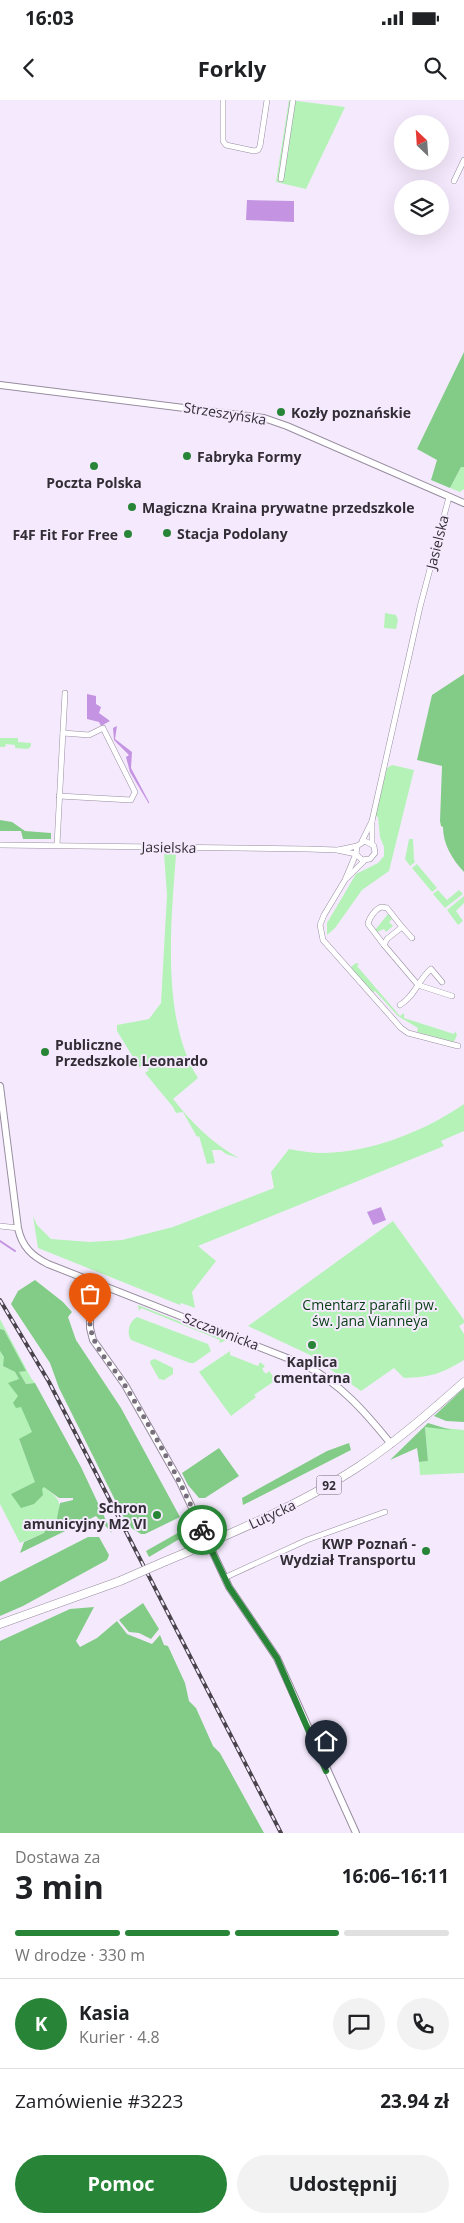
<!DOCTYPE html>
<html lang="pl">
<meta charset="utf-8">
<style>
:root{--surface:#fff;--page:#f2f2f2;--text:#202124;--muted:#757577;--line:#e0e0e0;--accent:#288537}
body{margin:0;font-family:"Open Sans",sans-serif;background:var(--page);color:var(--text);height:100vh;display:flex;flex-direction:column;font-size:19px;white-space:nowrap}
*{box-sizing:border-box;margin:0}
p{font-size:16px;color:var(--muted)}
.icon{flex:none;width:28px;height:28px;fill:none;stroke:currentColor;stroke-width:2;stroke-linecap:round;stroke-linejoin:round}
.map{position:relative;height:1733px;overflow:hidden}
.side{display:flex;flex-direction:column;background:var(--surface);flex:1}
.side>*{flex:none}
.needle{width:32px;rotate:335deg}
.controls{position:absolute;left:394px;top:15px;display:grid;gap:10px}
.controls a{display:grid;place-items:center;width:55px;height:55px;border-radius:50%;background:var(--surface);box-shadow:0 5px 20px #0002;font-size:25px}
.pin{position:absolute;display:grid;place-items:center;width:42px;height:42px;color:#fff;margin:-51px -21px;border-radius:50% 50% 50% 0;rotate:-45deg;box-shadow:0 0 5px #0007}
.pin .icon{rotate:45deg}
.courier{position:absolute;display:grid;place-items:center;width:50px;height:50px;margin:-25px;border:4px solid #288537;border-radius:50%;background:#fff;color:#222;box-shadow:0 1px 6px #0007}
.summary em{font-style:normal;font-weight:700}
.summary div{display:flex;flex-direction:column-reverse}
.summary{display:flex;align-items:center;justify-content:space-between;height:85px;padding:0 15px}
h1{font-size:32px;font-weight:700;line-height:38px}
.bar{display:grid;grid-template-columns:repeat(4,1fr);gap:8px 5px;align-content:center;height:60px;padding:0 15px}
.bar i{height:6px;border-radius:4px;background:var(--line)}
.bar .selected{background:var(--accent)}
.bar p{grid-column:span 4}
.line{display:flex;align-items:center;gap:12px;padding:0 15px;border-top:1px solid var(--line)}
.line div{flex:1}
.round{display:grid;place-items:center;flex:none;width:52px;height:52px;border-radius:26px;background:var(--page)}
.button{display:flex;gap:10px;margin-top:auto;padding:10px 15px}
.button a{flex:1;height:58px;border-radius:30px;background:var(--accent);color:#fff;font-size:20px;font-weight:700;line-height:58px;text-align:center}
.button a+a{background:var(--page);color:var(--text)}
.status{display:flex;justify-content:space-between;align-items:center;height:35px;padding:0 25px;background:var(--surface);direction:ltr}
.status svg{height:14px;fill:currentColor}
header{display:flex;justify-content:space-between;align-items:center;height:65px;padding:0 15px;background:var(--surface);font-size:22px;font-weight:700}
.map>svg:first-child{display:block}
.green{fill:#b5f2b8}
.forest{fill:#82cc87}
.water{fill:#c494e3}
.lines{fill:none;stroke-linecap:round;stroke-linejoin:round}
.stream{stroke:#c494e3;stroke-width:2}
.minor-casing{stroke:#978d9f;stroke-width:6}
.tertiary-casing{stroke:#978d9f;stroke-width:8}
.primary-casing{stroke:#978d9f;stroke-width:9}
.minor{stroke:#fff;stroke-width:5}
.tertiary{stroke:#fff;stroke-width:6}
.primary{stroke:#fff;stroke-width:8}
.rail-casing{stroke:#49434c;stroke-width:4}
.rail{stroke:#f5eafd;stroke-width:2;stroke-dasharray:5.5;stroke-linecap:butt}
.primary-bridge-casing{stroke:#978d9f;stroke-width:9;stroke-linecap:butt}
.primary-bridge{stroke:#fff;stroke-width:8}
.done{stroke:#77707c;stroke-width:5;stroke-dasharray:0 9}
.route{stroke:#288537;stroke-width:6}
.poi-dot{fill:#288537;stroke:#f5eafd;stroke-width:2}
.labels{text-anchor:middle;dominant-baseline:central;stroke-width:4;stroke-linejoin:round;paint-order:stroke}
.shield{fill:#f5eafd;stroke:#6d6672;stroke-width:1}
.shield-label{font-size:12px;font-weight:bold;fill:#332e36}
.poi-label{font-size:14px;font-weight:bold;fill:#332e36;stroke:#f5eafd;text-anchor:start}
.street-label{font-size:14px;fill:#332e36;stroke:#f5eafd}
.park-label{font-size:14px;fill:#063d11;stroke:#f5eafd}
</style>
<div class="status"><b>16:03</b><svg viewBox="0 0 49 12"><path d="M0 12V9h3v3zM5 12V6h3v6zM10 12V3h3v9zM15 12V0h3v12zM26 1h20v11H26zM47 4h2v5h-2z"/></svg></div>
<header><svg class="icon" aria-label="back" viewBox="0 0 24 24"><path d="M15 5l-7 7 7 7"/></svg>Forkly<svg class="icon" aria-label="search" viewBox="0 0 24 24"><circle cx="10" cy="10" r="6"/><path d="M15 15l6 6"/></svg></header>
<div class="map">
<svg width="464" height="1733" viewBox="0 0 464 1733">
<rect width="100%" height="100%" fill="#f5eafd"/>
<!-- green -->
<g class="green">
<path d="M 289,0 L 345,7 L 306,89 L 276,82 Z"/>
<path d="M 461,367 L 464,367 L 464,389 L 460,392 L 450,388 Z"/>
<path d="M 385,513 L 396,515 L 398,520 L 396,529 L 384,528 Z"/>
<path d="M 0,638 L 18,638 L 18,642 L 31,643 L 31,646 L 28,649 L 15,648 L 15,645 L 6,644 L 5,647 L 0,647 Z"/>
<path d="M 392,665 L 414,670 L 389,771 L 362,790 L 335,828 L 327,835 L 327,823 L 356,774 L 378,763 L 384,756 L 384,747 L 380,737 L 378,717 L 375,716 L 387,668 Z"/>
<path d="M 409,739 L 413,739 L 414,760 L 415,762 L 410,766 L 405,759 Z"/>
<path d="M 164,753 L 176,755 C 171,822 161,919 198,978 L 173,999 C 192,1023 213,1044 239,1058 L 226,1054 L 221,1050 L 212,1050 L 215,1063 L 207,1064 L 199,1036 L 197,1037 L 183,1012 L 176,1013 L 173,1007 L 145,973 L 149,970 L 146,966 L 139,967 L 117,931 L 117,925 L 149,919 L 161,903 L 167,795 Z"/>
<path d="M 417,764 L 437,788 L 432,792 L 412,768 Z"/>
<path d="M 438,790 L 447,800 L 459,790 L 463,794 L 445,808 L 433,794 Z"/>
<path d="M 464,796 L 464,803 L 456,811 L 463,821 L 458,825 L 447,810 Z"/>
<path d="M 388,814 L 392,819 L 389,822 L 393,826 L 386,832 L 384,829 L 377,832 L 375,830 Z"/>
<path d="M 356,863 L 359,864 L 357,866 L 400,916 L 404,913 L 404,918 L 454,934 L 455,931 L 457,935 L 454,942 L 417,932 L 418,928 L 398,916 L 375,891 L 372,893 L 352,870 L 351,867 Z"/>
<path d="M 464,1004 L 464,1031 L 441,1041 L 444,1046 L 198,1146 L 216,1161 L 192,1192 L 195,1208 L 181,1203 L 180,1205 L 38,1148 L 33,1116 L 37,1125 L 51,1139 L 90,1142 L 122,1140 L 173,1127 L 274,1088 L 271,1072 L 289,1049 C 300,1051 312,1053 324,1053 C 372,1052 425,1031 464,1004 Z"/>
<path d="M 393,1121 L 464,1220 L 464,1223 L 459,1226 L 464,1234 L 464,1260 C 441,1274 431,1277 404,1278 L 394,1268 L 361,1291 L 310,1255 L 248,1226 Z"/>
<path d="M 138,1205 L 226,1240 L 225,1241 L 219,1243 L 220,1240 L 141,1208 L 139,1211 Z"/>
<path d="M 137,1217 L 208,1244 L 211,1251 L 194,1263 L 190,1263 L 131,1240 C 126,1232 129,1222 137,1217 Z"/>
<path d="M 0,1219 L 31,1278 L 35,1283 L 26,1284 L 19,1272 L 25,1271 L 4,1230 L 0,1229 Z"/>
<path d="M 0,1251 L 5,1257 L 3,1266 L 15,1272 L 19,1279 L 18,1296 L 33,1333 L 19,1340 L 36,1382 L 11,1394 L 44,1387 C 60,1399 63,1402 56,1423 L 47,1427 L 44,1433 L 20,1443 L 0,1404 Z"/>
<path d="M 230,1251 L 230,1255 L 258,1266 L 260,1262 L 265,1266 L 262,1269 L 266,1274 L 269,1271 L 276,1280 L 254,1295 L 256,1297 L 231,1316 L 199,1272 Z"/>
<path d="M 155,1259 L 173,1268 L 173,1274 L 164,1280 L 159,1279 L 150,1263 L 151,1260 Z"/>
<path d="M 425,1326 L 464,1330 L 464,1373 L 420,1375 L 419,1362 L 428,1361 Z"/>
</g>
<!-- forest -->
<g class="forest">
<path d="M 464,252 L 464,367 L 461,367 L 450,388 L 431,380 L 437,360 L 417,349 Z"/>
<path d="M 464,574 L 464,772 C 452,759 443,744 443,727 L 441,726 L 440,721 L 442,666 L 417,660 L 432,595 Z"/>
<path d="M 0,720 L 12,722 L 25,731 L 51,733 L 51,739 L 23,739 L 21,731 L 0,731 Z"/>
<path d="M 35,1180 L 63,1202 L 72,1212 L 68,1217 L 76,1240 L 121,1308 L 180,1417 L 145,1434 L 141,1434 L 128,1426 L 59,1288 L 50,1263 L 11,1204 L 18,1191 Z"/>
<path d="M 0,1229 L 4,1230 L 26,1271 L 19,1272 L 26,1284 L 35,1283 L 81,1367 L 112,1433 L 96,1416 L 20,1453 L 24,1442 L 44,1433 L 47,1427 L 56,1423 L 60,1403 L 73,1400 L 73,1398 L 59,1398 L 44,1387 L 42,1389 L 43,1395 L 34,1404 L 21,1408 L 11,1394 L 35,1382 L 19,1339 L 32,1332 L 21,1307 L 16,1308 L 13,1303 L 18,1296 L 8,1283 L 19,1279 L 15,1272 L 3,1266 L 4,1257 L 0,1251 Z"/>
<path d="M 464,1288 L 464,1322 L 446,1321 L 434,1316 Z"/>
<path d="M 428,1323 L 451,1330 L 425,1327 L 428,1361 L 419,1362 L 417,1348 L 390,1360 Z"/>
<path d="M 349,1343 L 351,1350 L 243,1405 L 242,1398 L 327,1351 Z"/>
<path d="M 219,1348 L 239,1376 L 205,1398 L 199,1398 L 188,1385 L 182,1373 Z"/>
<path d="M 190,1426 L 193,1431 L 149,1457 L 146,1451 Z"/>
<path d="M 88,1437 L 99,1437 L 109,1455 L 107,1460 L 23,1506 L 0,1516 L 0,1482 Z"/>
<path d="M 143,1503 L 159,1529 L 151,1539 L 139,1533 L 129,1532 L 119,1520 Z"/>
<path d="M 94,1507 L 76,1541 L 80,1547 L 97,1538 L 117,1521 L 127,1534 L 152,1544 L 160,1535 L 164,1545 L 168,1546 L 185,1583 L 189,1601 L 196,1608 L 213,1646 L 220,1653 L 264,1733 L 0,1733 L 0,1541 L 70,1509 Z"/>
</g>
<!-- water -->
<g class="water">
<path d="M 247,100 L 294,101 L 294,122 L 246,120 Z"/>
<path d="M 87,594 L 96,596 L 96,604 L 101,607 L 99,613 L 110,621 L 101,626 L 99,622 L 87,619 Z"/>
<path d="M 117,626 L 115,639 L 132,652 L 131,668 L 149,702 L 149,704 L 130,672 L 126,657 L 129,655 L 114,640 L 113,628 Z"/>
<path d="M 381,1107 L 386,1120 L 373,1125 L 367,1112 Z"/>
</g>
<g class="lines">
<!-- stream -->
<path class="stream" d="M 0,1141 L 15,1151"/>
<!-- minor casing -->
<g class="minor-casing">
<g id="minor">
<path d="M 223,0 L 223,41 L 226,45 L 254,51 L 258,50 L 260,46 L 267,0"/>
<path d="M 281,79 L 293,0"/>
<path d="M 454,81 L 464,60"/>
<path d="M 59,696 L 131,700 L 135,692 L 103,628 L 89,635 L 63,633"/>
<path d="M 372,721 L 372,743"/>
<path d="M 362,741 L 372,721 L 420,507 L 449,397"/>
<path d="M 0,745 L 308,749 L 337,750 L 356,754"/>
<path d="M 57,745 L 65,593"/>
<path d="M 338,750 L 357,746"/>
<path d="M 356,754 L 362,760 L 370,759 L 375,753 L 374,746 L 365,741 L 357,746 L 356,754 L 345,780 L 324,815 L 320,825 L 323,840 L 401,928 L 408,933 L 458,946"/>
<path d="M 347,778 L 365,760"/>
<path d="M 412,838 L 402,827 L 387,839 L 384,845 L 418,885 L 452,896"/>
<path d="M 384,845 L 368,824 C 369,818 376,808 382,807 L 387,808 L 402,827"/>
<path d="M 400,905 C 415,896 418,880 431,869 L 442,882"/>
<path d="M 0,1126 L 18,1128"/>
<path d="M 224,1478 L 307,1440 L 385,1412"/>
</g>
</g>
<!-- tertiary casing -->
<g class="tertiary-casing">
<g id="tertiary">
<path d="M 0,285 L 264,318 L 287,326 L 464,403"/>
<path d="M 0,986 L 18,1128 C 22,1147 32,1156 48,1164 L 305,1265 C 341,1284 366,1313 391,1344"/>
<path d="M 103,1185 L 90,1216 L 90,1228 L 93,1240 L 125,1285 L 180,1382 L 229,1487 L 277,1558 L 356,1733"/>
</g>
</g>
<!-- primary casing -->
<g class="primary-casing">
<g id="primary">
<path d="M 222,1437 C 269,1417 315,1395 358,1367 C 396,1342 430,1312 464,1282"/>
<path d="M 166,1461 L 190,1451"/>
<path d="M 0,1524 L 120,1481"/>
</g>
</g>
<!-- minor -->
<use href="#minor" class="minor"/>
<!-- tertiary -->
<use href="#tertiary" class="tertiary"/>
<!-- primary -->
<use href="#primary" class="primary"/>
<!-- rail casing -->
<g class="rail-casing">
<path id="rail" d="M 0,1200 L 49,1282 L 281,1733"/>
</g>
<!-- rail -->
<use href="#rail" class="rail"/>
<!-- primary-bridge casing -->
<g class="primary-bridge-casing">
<g id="primary-bridge">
<path d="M 190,1451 L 222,1437"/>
<path d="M 120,1481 L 166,1461"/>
</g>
</g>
<!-- primary-bridge -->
<use href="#primary-bridge" class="primary-bridge"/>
</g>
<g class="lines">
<!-- done -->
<path class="done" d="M 90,1224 C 92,1248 112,1264 124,1284 C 153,1331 180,1379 202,1430"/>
<!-- route -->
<path class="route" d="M 202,1430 L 229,1487 L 277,1558 L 326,1671"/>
</g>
<!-- markers -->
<g class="poi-dot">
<circle cx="281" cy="312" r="5"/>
<circle cx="187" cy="356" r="5"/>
<circle cx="94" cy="366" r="5"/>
<circle cx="132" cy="407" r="5"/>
<circle cx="167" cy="433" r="5"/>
<circle cx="128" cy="434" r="5"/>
<circle cx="45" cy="952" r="5"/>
<circle cx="312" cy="1245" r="5"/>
<circle cx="157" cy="1415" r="5"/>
<circle cx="426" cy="1451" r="5"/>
</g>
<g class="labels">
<!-- shield labels -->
<rect class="shield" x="316.5" y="1375.5" width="25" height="19" rx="4"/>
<g class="shield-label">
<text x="329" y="1385">92</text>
</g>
<!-- poi labels -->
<g class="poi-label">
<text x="291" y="312">Kozły poznańskie</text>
<text x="197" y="356">Fabryka Formy</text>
<text x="94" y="382" text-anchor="middle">Poczta Polska</text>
<text x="142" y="407">Magiczna Kraina prywatne przedszkole</text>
<text x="177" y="433">Stacja Podolany</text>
<text x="118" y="434" text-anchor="end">F4F Fit For Free</text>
<text x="55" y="944">Publiczne<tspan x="55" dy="16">Przedszkole Leonardo</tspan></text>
<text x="312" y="1261" text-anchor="middle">Kaplica<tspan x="312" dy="16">cmentarna</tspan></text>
<text x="147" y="1407" text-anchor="end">Schron<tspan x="147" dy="16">amunicyjny M2 VI</tspan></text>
<text x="416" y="1443" text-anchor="end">KWP Poznań -<tspan x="416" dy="16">Wydział Transportu</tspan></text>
</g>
<!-- street labels -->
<g class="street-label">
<text transform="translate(225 313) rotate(9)">Strzeszyńska</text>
<text transform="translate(437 442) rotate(-76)">Jasielska</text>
<text transform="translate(169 747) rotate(1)">Jasielska</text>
<text transform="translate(221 1231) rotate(21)">Szczawnicka</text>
<text transform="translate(272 1414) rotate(-25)">Lutycka</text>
</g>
<!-- park labels -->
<g class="park-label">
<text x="370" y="1204">Cmentarz parafii pw.<tspan x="370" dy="16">św. Jana Vianneya</tspan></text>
</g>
</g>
</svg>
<div class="controls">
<a><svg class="needle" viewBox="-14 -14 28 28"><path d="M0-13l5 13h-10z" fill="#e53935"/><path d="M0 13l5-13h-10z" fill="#757577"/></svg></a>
<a><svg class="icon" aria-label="layers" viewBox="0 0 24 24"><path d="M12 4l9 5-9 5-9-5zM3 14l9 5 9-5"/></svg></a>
</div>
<div class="pin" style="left:90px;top:1224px;background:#ea580c"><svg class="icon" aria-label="bag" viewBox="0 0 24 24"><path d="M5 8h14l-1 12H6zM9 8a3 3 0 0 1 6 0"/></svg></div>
<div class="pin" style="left:326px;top:1671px;background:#1f2937"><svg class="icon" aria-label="home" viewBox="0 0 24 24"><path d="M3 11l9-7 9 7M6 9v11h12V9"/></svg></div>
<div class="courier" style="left:202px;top:1430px"><svg class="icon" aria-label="bike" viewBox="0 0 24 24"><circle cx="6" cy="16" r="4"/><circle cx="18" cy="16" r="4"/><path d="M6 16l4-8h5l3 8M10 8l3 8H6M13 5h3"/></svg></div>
</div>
<section class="side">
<div class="summary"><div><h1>3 min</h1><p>Dostawa za</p></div><em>16:06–16:11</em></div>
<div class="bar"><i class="selected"></i><i class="selected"></i><i class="selected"></i><i></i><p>W drodze · 330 m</p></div>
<div class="line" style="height:90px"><b class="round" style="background:var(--accent);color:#fff">K</b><div><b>Kasia</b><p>Kurier · 4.8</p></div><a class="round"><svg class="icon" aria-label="chat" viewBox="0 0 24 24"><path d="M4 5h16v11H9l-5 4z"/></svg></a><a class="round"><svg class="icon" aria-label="phone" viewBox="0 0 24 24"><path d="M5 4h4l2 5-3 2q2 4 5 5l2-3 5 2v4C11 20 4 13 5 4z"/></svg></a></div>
<div class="line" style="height:65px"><div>Zamówienie #3223</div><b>23.94 zł</b></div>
<div class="button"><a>Pomoc</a><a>Udostępnij</a></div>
</section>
